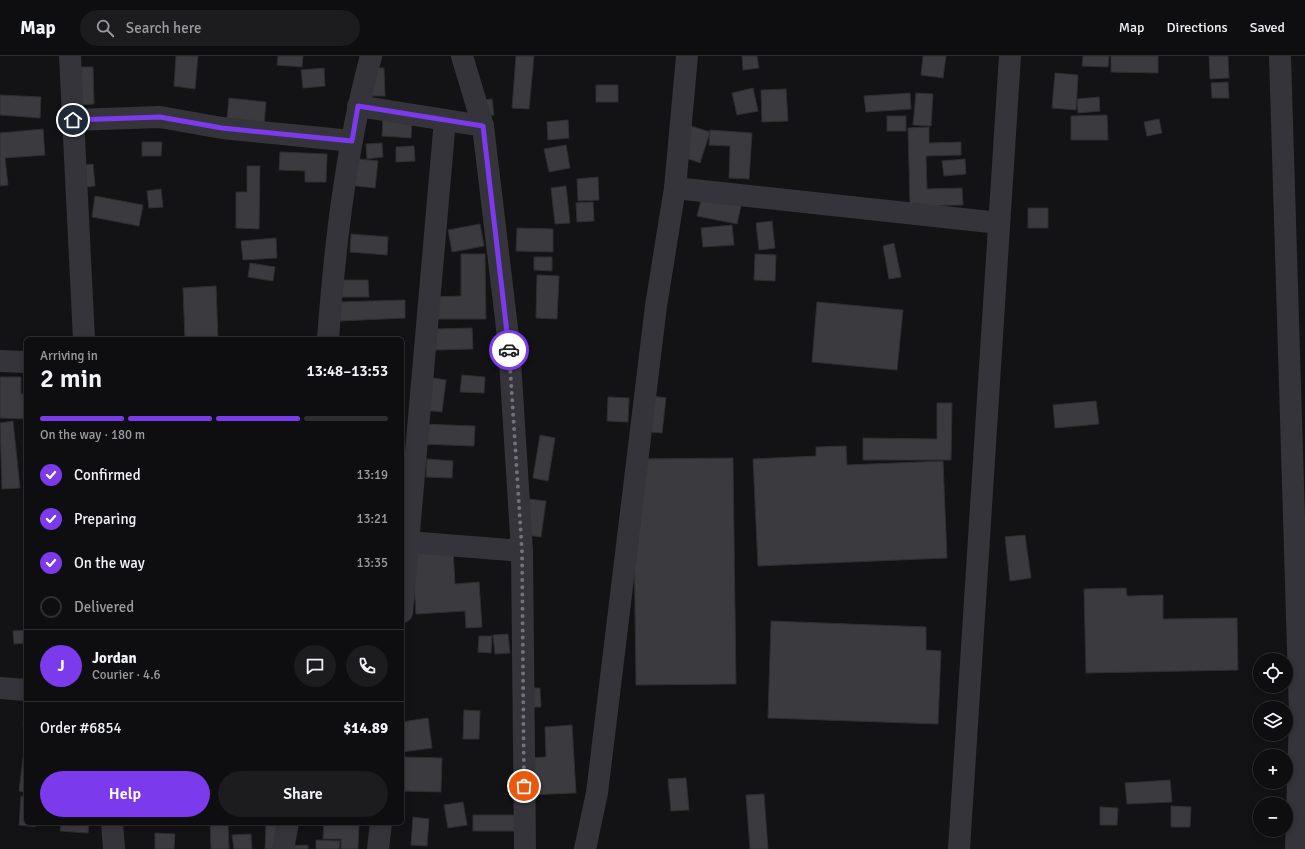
<!DOCTYPE html>
<meta charset="utf-8">
<style>
:root{--surface:#0e0e10;--page:#1c1c1e;--text:#f1f3f6;--muted:#9b9c9f;--line:#2e2e30;--accent:#7c3aed}
body{margin:0;font-family:Signika,sans-serif;background:var(--page);color:var(--text);height:100vh;display:flex;flex-direction:column;font-size:15px;white-space:nowrap}
*{box-sizing:border-box;margin:0}
p{font-size:13px;color:var(--muted)}
.icon{flex:none;width:22px;height:22px;fill:none;stroke:currentColor;stroke-width:2;stroke-linecap:round;stroke-linejoin:round}
.map{position:relative;flex:1;overflow:hidden}
.sheet{position:absolute;left:24px;top:281px;width:380px;height:488px;display:flex;flex-direction:column;background:var(--surface);border-radius:6px;box-shadow:0 2px 6px #0003,0 0 0 1px var(--line)}
.sheet>*{flex:none}
.tools{position:absolute;left:1253px;top:597px;display:grid;gap:8px}
.tools a{display:grid;place-items:center;width:40px;height:40px;border-radius:50%;background:var(--surface);box-shadow:0 2px 6px #0003,0 0 0 1px var(--line);font-size:20px}
.pin{position:absolute;display:grid;place-items:center;width:34px;height:34px;color:#fff;margin:-17px;border:2px solid #fff;border-radius:50%;box-shadow:0 1px 4px #0007}
.courier{position:absolute;display:grid;place-items:center;width:40px;height:40px;margin:-20px;border:3px solid #7c3aed;border-radius:50%;background:#fff;color:#222;box-shadow:0 1px 5px #0007}
.headline em{font-style:normal;font-weight:600}
.headline div{display:flex;flex-direction:column-reverse}
.headline{display:flex;align-items:center;justify-content:space-between;height:68px;padding:0 16px}
h1{font-size:26px;font-weight:600;line-height:30px}
.bar{display:grid;grid-template-columns:repeat(4,1fr);gap:6px 4px;align-content:center;height:48px;padding:0 16px}
.bar i{height:5px;border-radius:3px;background:var(--line)}
.bar .current{background:var(--accent)}
.bar p{grid-column:span 4}
.line{display:flex;align-items:center;gap:10px;padding:0 16px;border-top:1px solid var(--line)}
.line div{flex:1}
.round{display:grid;place-items:center;flex:none;width:42px;height:42px;border-radius:21px;background:var(--page)}
ol{padding:0 16px;list-style:none}
li{display:flex;align-items:center;gap:12px;height:44px}
li p{margin-inline-start:auto}
li .icon{padding:4px;border-radius:50%;background:var(--accent);color:#fff;stroke-width:4}
li:last-child{color:var(--muted)}
li i{width:22px;height:22px;border:2px solid var(--line);border-radius:50%}
.button{display:flex;gap:8px;margin-top:auto;padding:8px 16px}
.button a{flex:1;height:46px;border-radius:24px;background:var(--accent);color:#fff;font-size:16px;font-weight:600;line-height:46px;text-align:center}
.button a+a{background:var(--page);color:var(--text)}
header{display:flex;align-items:center;gap:24px;box-sizing:border-box;height:56px;padding:0 20px;background:var(--surface);border-bottom:1px solid var(--line)}
header strong{font-size:19px}
nav{display:flex;gap:22px;margin-inline-start:auto;font-size:14px}
.search{width:280px;height:36px;background:var(--page);display:flex;align-items:center;gap:10px;box-sizing:border-box;padding:0 14px;border-radius:22px;color:var(--muted);font-size:15px}
.map>svg:first-child{display:block}
.building{fill:#3a3a3f;stroke:#2e2d31}
.lines{fill:none;stroke-linecap:round;stroke-linejoin:round}
.minor{stroke:#34343a;stroke-width:22}
.done{stroke:#71727d;stroke-width:4;stroke-dasharray:0 7.2}
.route{stroke:#7c3aed;stroke-width:5}
</style>
<header>
<strong>Map</strong>
<div class="search"><svg class="icon" aria-label="search" viewBox="0 0 24 24"><circle cx="10" cy="10" r="6"/><path d="M15 15l6 6"/></svg>Search here</div>
<nav><a>Map</a><a>Directions</a><a>Saved</a></nav>
</header>
<div class="map">
<svg width="1305" height="793" viewBox="0 0 1305 793">
<rect width="100%" height="100%" fill="#131315"/>
<!-- building -->
<g class="building">
<path d="M 176,0 L 198,0 L 195,33 L 174,30 Z"/>
<path d="M 278,0 L 303,0 L 302,11 L 277,9 Z"/>
<path d="M 516,0 L 534,0 L 529,53 L 512,52 Z"/>
<path d="M 742,0 L 757,0 L 759,12 L 743,14 Z"/>
<path d="M 923,0 L 946,0 L 943,22 L 921,19 Z"/>
<path d="M 1083,0 L 1109,0 L 1108,11 L 1082,10 Z"/>
<path d="M 1111,0 L 1158,0 L 1158,17 L 1111,16 Z"/>
<path d="M 1209,0 L 1228,0 L 1229,22 L 1210,23 Z"/>
<path d="M 75,11 L 93,11 L 94,48 L 76,49 Z"/>
<path d="M 324,12 L 325,30 L 303,32 L 301,14 Z"/>
<path d="M 365,12 L 384,12 L 385,40 L 365,40 Z"/>
<path d="M 1055,17 L 1078,19 L 1076,54 L 1052,52 Z"/>
<path d="M 1228,26 L 1229,42 L 1212,42 L 1211,27 Z"/>
<rect x="596" y="29" width="22" height="17"/>
<path d="M 753,32 L 758,55 L 737,59 L 732,37 Z"/>
<path d="M 786,33 L 788,65 L 762,66 L 761,34 Z"/>
<path d="M 910,37 L 911,53 L 866,56 L 864,40 Z"/>
<path d="M 916,37 L 933,38 L 931,70 L 913,69 Z"/>
<path d="M 0,39 L 41,41 L 40,62 L 0,59 Z"/>
<path d="M 1099,41 L 1100,55 L 1078,57 L 1077,43 Z"/>
<path d="M 229,42 L 266,46 L 264,68 L 227,63 Z"/>
<path d="M 492,43 L 494,59 L 476,61 L 474,45 Z"/>
<path d="M 383,59 L 412,62 L 411,82 L 382,80 Z"/>
<path d="M 1107,59 L 1108,84 L 1071,84 L 1071,60 Z"/>
<rect x="887" y="60" width="19" height="15"/>
<path d="M 1159,63 L 1162,77 L 1147,80 L 1144,66 Z"/>
<path d="M 568,64 L 569,82 L 548,84 L 547,66 Z"/>
<path d="M 691,70 L 710,76 L 700,107 L 681,100 Z"/>
<path d="M 929,71 L 929,87 L 961,86 L 961,99 L 926,100 L 927,133 L 962,132 L 963,149 L 910,150 L 908,72 Z"/>
<path d="M 43,73 L 45,99 L 5,102 L 8,129 L 0,130 L 0,77 Z"/>
<path d="M 710,74 L 752,77 L 749,123 L 729,122 L 730,90 L 709,89 Z"/>
<path d="M 142,86 L 162,86 L 161,100 L 142,100 Z"/>
<path d="M 382,87 L 383,101 L 367,103 L 366,88 Z"/>
<path d="M 566,89 L 570,112 L 549,116 L 544,93 Z"/>
<path d="M 414,90 L 415,105 L 396,106 L 396,91 Z"/>
<path d="M 280,96 L 327,98 L 326,126 L 305,126 L 305,115 L 279,114 Z"/>
<path d="M 350,102 L 378,105 L 375,132 L 348,129 Z"/>
<path d="M 965,103 L 966,118 L 944,120 L 942,105 Z"/>
<path d="M 93,108 L 95,130 L 77,132 L 74,110 Z"/>
<path d="M 247,110 L 260,110 L 259,173 L 236,172 L 236,136 L 247,136 Z"/>
<path d="M 598,121 L 599,144 L 578,145 L 577,123 Z"/>
<path d="M 566,130 L 570,167 L 555,168 L 551,132 Z"/>
<path d="M 161,133 L 163,151 L 149,152 L 147,135 Z"/>
<path d="M 703,137 L 742,145 L 737,168 L 697,160 Z"/>
<path d="M 95,140 L 143,149 L 139,170 L 92,161 Z"/>
<path d="M 593,146 L 594,165 L 577,166 L 576,147 Z"/>
<rect x="1028" y="152" width="20" height="20"/>
<path d="M 772,165 L 775,192 L 759,194 L 756,167 Z"/>
<path d="M 480,168 L 484,190 L 452,196 L 448,174 Z"/>
<path d="M 732,169 L 734,189 L 703,191 L 701,172 Z"/>
<path d="M 517,172 L 553,173 L 553,196 L 516,195 Z"/>
<path d="M 351,178 L 388,181 L 387,199 L 350,196 Z"/>
<path d="M 276,182 L 277,202 L 243,204 L 241,185 Z"/>
<path d="M 894,187 L 901,221 L 889,223 L 883,190 Z"/>
<path d="M 461,198 L 485,198 L 486,263 L 431,263 L 431,241 L 461,240 Z"/>
<path d="M 755,198 L 776,199 L 775,225 L 754,224 Z"/>
<path d="M 534,201 L 552,201 L 552,215 L 534,214 Z"/>
<path d="M 250,207 L 275,211 L 273,225 L 248,221 Z"/>
<path d="M 537,219 L 559,220 L 557,263 L 536,262 Z"/>
<path d="M 339,224 L 368,224 L 369,241 L 339,241 Z"/>
<path d="M 216,230 L 218,283 L 185,283 L 183,232 Z"/>
<path d="M 405,244 L 405,262 L 340,265 L 339,246 Z"/>
<path d="M 817,246 L 903,254 L 897,314 L 812,306 Z"/>
<path d="M 472,272 L 473,293 L 435,294 L 434,273 Z"/>
<path d="M 462,319 L 485,321 L 484,337 L 460,336 Z"/>
<path d="M 0,321 L 21,321 L 21,338 L 26,338 L 26,363 L 0,362 Z"/>
<path d="M 427,321 L 446,324 L 442,356 L 423,354 Z"/>
<path d="M 652,340 L 666,342 L 662,377 L 648,376 Z"/>
<path d="M 608,341 L 629,342 L 628,366 L 607,365 Z"/>
<path d="M 1096,345 L 1099,368 L 1055,372 L 1053,349 Z"/>
<path d="M 937,347 L 952,347 L 951,404 L 863,404 L 863,382 L 937,383 Z"/>
<path d="M 13,365 L 20,432 L 2,433 L 0,367 Z"/>
<path d="M 421,368 L 475,370 L 474,390 L 420,388 Z"/>
<path d="M 540,379 L 555,382 L 548,425 L 533,422 Z"/>
<path d="M 846,390 L 847,409 L 943,405 L 947,502 L 758,510 L 753,403 L 816,400 L 816,391 Z"/>
<path d="M 733,402 L 736,628 L 636,629 L 633,403 Z"/>
<path d="M 427,403 L 453,405 L 452,422 L 426,421 Z"/>
<path d="M 529,443 L 546,445 L 541,481 L 525,479 Z"/>
<path d="M 1025,479 L 1031,522 L 1010,525 L 1005,481 Z"/>
<path d="M 453,494 L 455,528 L 479,526 L 482,571 L 466,572 L 465,555 L 416,558 L 412,497 Z"/>
<path d="M 1126,532 L 1127,540 L 1163,539 L 1163,563 L 1237,562 L 1238,614 L 1086,617 L 1084,533 Z"/>
<path d="M 771,565 L 926,571 L 926,594 L 941,595 L 938,668 L 768,662 Z"/>
<path d="M 26,574 L 26,587 L 14,588 L 13,575 Z"/>
<path d="M 508,578 L 510,597 L 495,598 L 493,579 Z"/>
<path d="M 479,580 L 492,580 L 491,597 L 478,596 Z"/>
<path d="M 527,632 L 540,632 L 541,651 L 527,651 Z"/>
<path d="M 464,654 L 480,655 L 479,683 L 463,683 Z"/>
<path d="M 24,655 L 26,655 L 26,671 L 23,671 Z"/>
<path d="M 428,662 L 432,692 L 402,696 L 402,666 Z"/>
<path d="M 572,669 L 576,737 L 528,739 L 526,702 L 546,701 L 545,671 Z"/>
<path d="M 402,701 L 442,702 L 441,736 L 402,735 Z"/>
<path d="M 23,702 L 26,703 L 26,736 L 19,735 Z"/>
<path d="M 686,722 L 689,754 L 671,755 L 668,723 Z"/>
<path d="M 1170,724 L 1172,746 L 1127,748 L 1125,727 Z"/>
<path d="M 764,738 L 768,793 L 750,793 L 746,739 Z"/>
<path d="M 21,740 L 26,741 L 26,767 L 35,767 L 35,771 L 19,769 Z"/>
<path d="M 463,746 L 467,769 L 448,772 L 444,749 Z"/>
<path d="M 1171,750 L 1191,751 L 1190,771 L 1171,771 Z"/>
<path d="M 1100,751 L 1118,752 L 1117,769 L 1100,769 Z"/>
<rect x="473" y="759" width="43" height="16"/>
<path d="M 413,761 L 429,763 L 427,790 L 411,789 Z"/>
<path d="M 61,767 L 89,767 L 88,777 L 60,775 Z"/>
<path d="M 210,767 L 228,767 L 229,793 L 211,793 Z"/>
<path d="M 266,767 L 285,767 L 283,793 L 265,793 Z"/>
<path d="M 324,767 L 359,767 L 358,793 L 341,793 L 341,783 L 323,783 Z"/>
<path d="M 155,777 L 175,778 L 174,793 L 155,793 Z"/>
<path d="M 251,778 L 252,793 L 234,793 L 232,779 Z"/>
<path d="M 316,784 L 340,785 L 339,793 L 316,793 Z"/>
<path d="M 308,789 L 308,793 L 288,793 L 288,790 Z"/>
</g>
<g class="lines">
<!-- minor -->
<g class="minor">
<path d="M 70,0 L 84,283"/>
<path d="M 462,0 L 483,70 L 509,289 L 522,495 L 525,793"/>
<path d="M 1280,0 L 1300,659 L 1296,793"/>
<path d="M 358,50 L 483,70"/>
<path d="M 73,64 L 160,61 L 222,72 L 352,85"/>
<path d="M 675,132 L 999,167"/>
<path d="M 328,283 C 335,188 346,92 371,0"/>
<path d="M 0,305 L 26,306"/>
<path d="M 408,486 L 522,495"/>
<path d="M 402,556 L 445,64"/>
<path d="M 0,632 L 26,634"/>
<path d="M 112,767 L 114,793"/>
<path d="M 283,793 L 288,767"/>
<path d="M 378,793 L 381,767"/>
<path d="M 585,793 L 597,737 L 656,250 L 675,132 L 687,0"/>
<path d="M 959,793 L 1010,0"/>
</g>
</g>
<g class="lines">
<!-- done -->
<path class="done" d="M 509,294 L 522,495 L 524,730"/>
<!-- route -->
<path class="route" d="M 73,64 L 160,61 L 222,72 L 352,85 L 358,50 L 483,70 L 509,294"/>
</g>
</svg>
<div class="tools">
<a><svg class="icon" aria-label="locate" viewBox="0 0 24 24"><circle cx="12" cy="12" r="6"/><path d="M12 2v4M12 18v4M2 12h4M18 12h4"/></svg></a>
<a><svg class="icon" aria-label="layers" viewBox="0 0 24 24"><path d="M12 4l9 5-9 5-9-5zM3 14l9 5 9-5"/></svg></a>
<a>+</a>
<a>−</a>
</div>
<div class="pin" style="left:524px;top:730px;background:#ea580c"><svg class="icon" aria-label="bag" viewBox="0 0 24 24"><path d="M5 8h14l-1 12H6zM9 8a3 3 0 0 1 6 0"/></svg></div>
<div class="pin" style="left:73px;top:64px;background:#1f2937"><svg class="icon" aria-label="home" viewBox="0 0 24 24"><path d="M3 11l9-7 9 7M6 9v11h12V9"/></svg></div>
<div class="courier" style="left:509px;top:294px"><svg class="icon" aria-label="car" viewBox="0 0 24 24"><path d="M5 17H2v-5l4-1 3-4h7l3 4 3 1v5h-3M9 17h6M6 11h13"/><circle cx="7" cy="17" r="2"/><circle cx="17" cy="17" r="2"/></svg></div>
<section class="sheet">
<div class="headline"><div><h1>2 min</h1><p>Arriving in</p></div><em>13:48–13:53</em></div>
<div class="bar"><i class="current"></i><i class="current"></i><i class="current"></i><i></i><p>On the way · 180 m</p></div>
<ol>
<li><svg class="icon" aria-label="check" viewBox="0 0 24 24"><path d="M5 12l5 5 9-10"/></svg>Confirmed<p>13:19</p></li>
<li><svg class="icon" aria-label="check" viewBox="0 0 24 24"><path d="M5 12l5 5 9-10"/></svg>Preparing<p>13:21</p></li>
<li><svg class="icon" aria-label="check" viewBox="0 0 24 24"><path d="M5 12l5 5 9-10"/></svg>On the way<p>13:35</p></li>
<li><i></i>Delivered</li>
</ol>
<div class="line" style="height:72px"><b class="round" style="background:var(--accent);color:#fff">J</b><div><b>Jordan</b><p>Courier · 4.6</p></div><a class="round"><svg class="icon" aria-label="chat" viewBox="0 0 24 24"><path d="M4 5h16v11H9l-5 4z"/></svg></a><a class="round"><svg class="icon" aria-label="phone" viewBox="0 0 24 24"><path d="M5 4h4l2 5-3 2q2 4 5 5l2-3 5 2v4C11 20 4 13 5 4z"/></svg></a></div>
<div class="line" style="height:52px"><div>Order #6854</div><b>$14.89</b></div>
<div class="button"><a>Help</a><a>Share</a></div>
</section>
</div>
